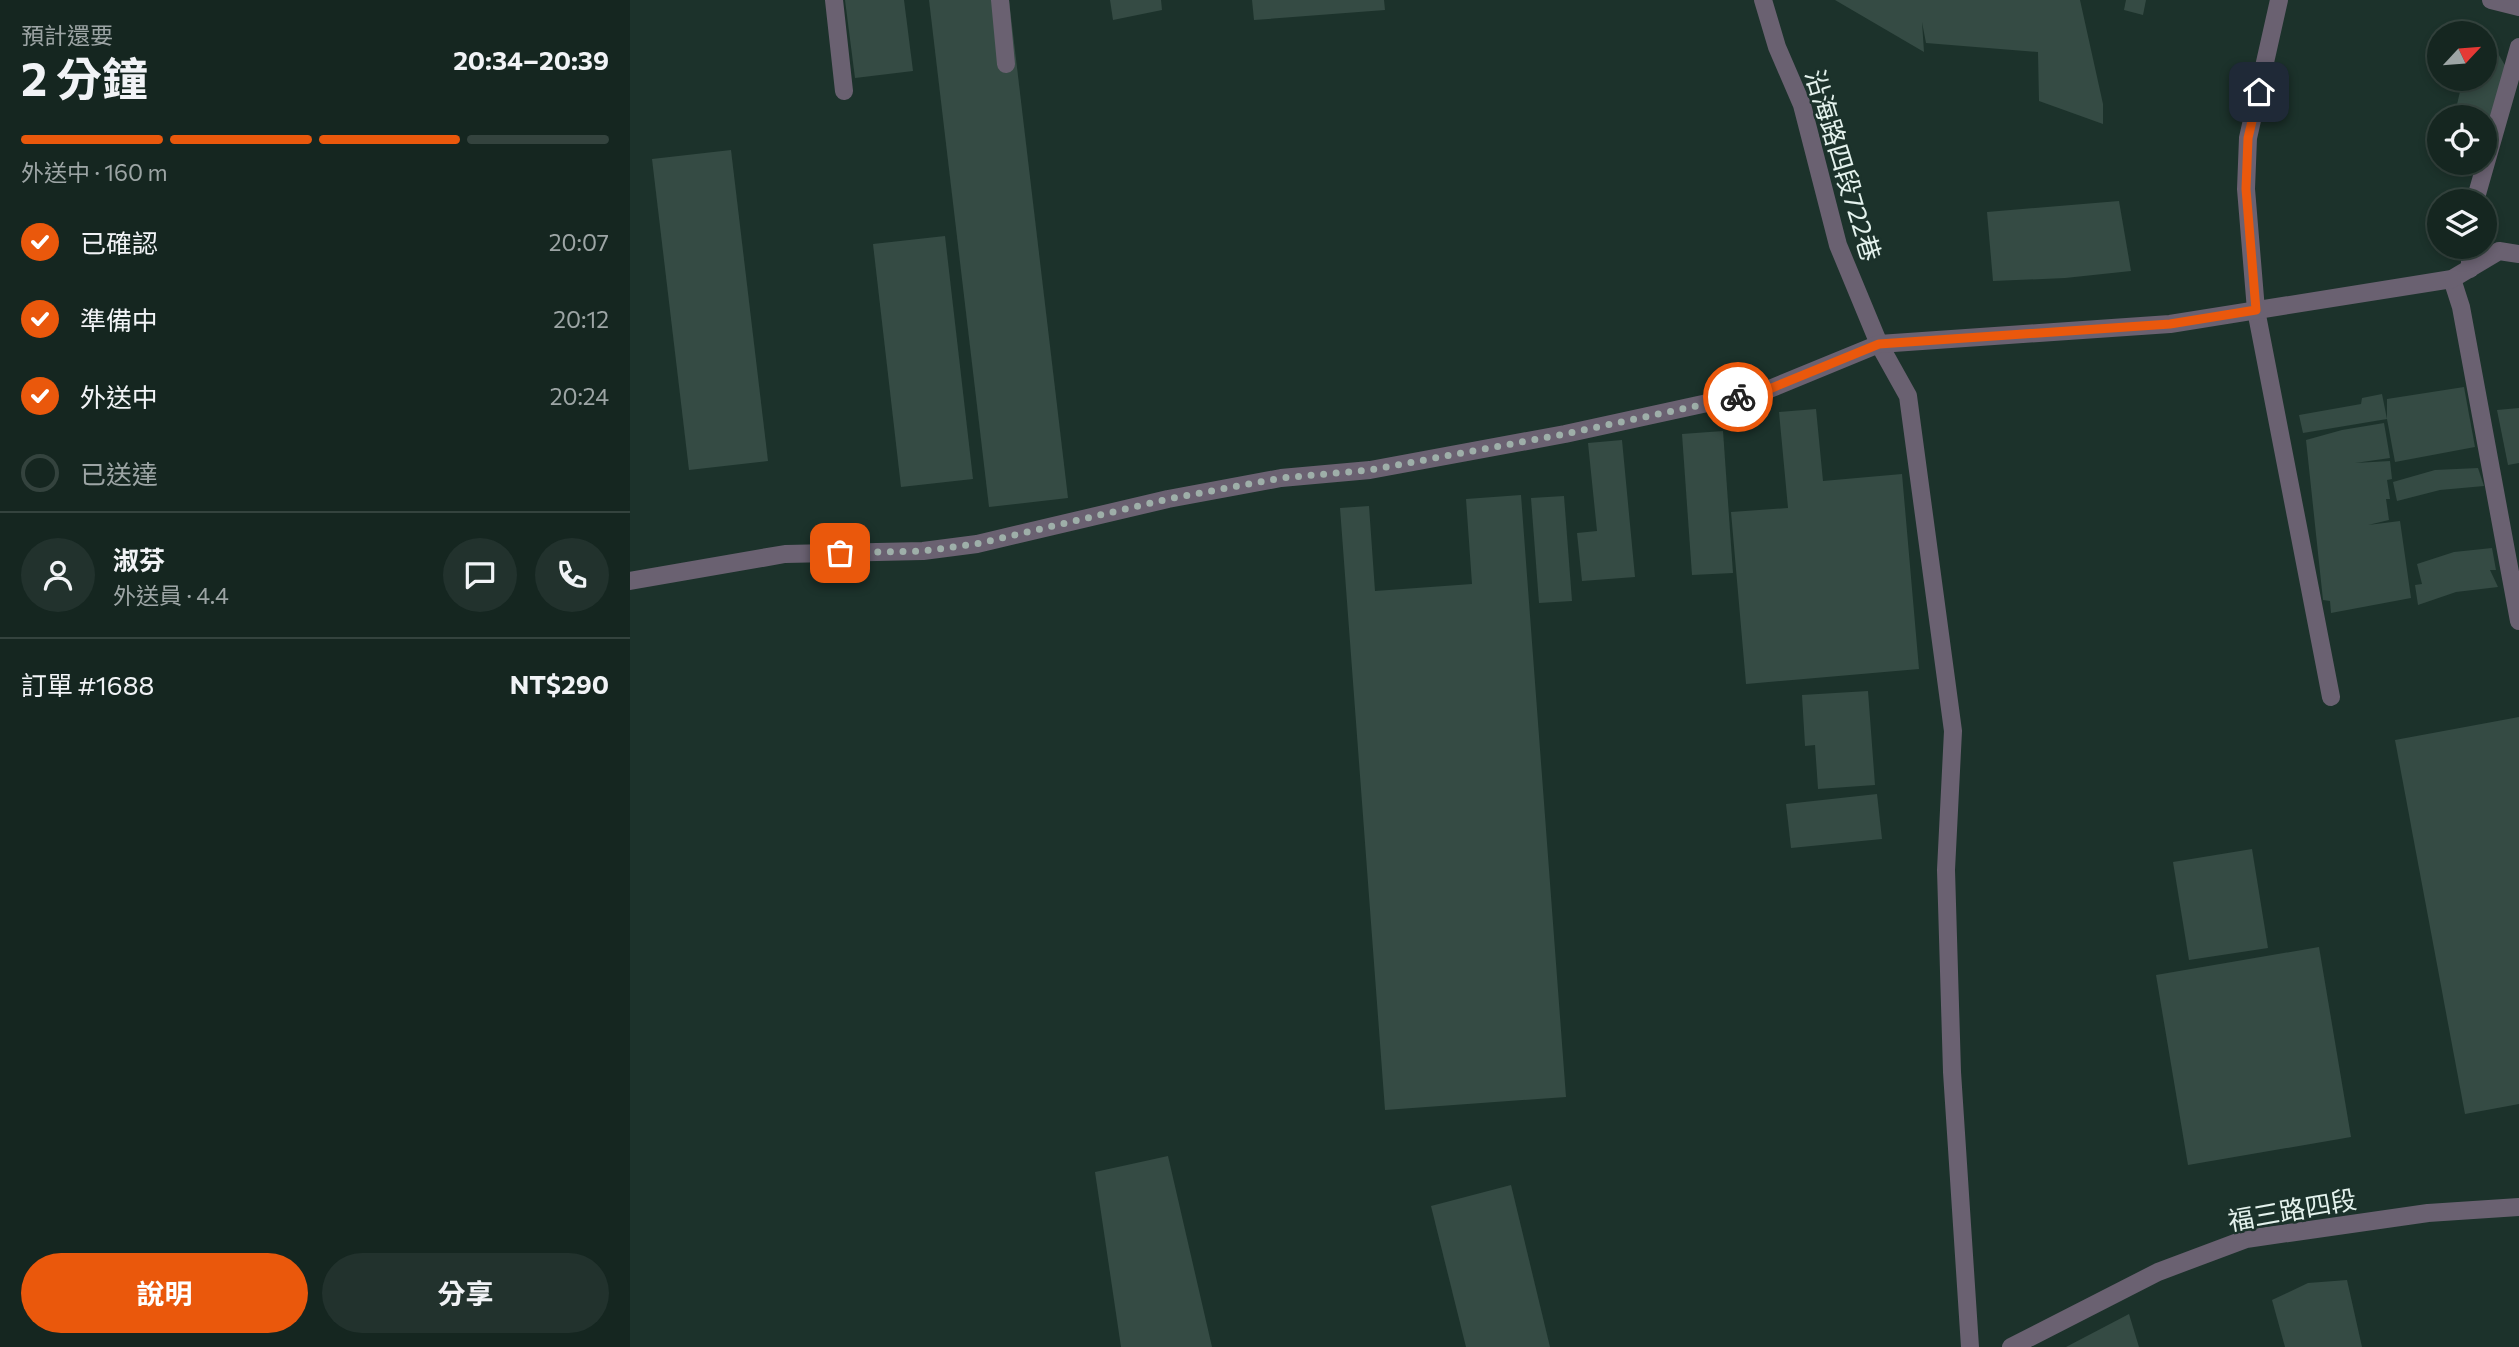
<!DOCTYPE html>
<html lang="zh-TW">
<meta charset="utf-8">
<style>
:root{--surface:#152620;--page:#22322d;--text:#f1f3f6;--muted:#9da5a5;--line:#34433e;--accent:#ea580c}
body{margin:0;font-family:Commissioner,"Noto Sans TC",sans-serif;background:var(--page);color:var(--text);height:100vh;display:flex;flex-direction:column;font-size:26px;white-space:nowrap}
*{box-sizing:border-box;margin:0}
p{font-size:23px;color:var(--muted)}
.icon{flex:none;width:38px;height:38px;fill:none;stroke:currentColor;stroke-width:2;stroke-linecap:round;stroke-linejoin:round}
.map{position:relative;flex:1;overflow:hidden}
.panel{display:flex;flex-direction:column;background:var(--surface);width:630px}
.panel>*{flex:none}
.needle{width:46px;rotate:64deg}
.fabs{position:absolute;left:1797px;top:21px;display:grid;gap:14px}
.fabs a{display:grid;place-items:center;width:70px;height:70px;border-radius:50%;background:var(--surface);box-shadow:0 4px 10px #0003,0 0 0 2px var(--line);font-size:35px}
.pin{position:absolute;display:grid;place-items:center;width:60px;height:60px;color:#fff;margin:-30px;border-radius:14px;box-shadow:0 4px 10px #0006}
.courier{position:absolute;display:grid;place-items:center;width:70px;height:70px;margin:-35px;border:5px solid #ea580c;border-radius:50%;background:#fff;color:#222;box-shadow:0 2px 9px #0007}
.headline em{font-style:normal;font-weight:700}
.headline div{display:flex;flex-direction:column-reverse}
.headline{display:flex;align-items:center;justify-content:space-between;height:119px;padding:0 21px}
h1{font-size:46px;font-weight:700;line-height:52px}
.bar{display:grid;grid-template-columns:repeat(4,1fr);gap:10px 7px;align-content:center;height:84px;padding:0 21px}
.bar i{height:9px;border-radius:5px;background:var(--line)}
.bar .selected{background:var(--accent)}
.bar p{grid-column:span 4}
.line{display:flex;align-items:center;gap:18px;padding:0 21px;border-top:2px solid var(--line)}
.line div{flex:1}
.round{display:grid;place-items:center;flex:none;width:74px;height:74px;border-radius:37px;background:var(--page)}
ol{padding:0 21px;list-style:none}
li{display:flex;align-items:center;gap:21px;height:77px}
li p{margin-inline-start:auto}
li .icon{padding:7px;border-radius:50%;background:var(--accent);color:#fff;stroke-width:4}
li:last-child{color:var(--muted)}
li i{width:38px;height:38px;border:4px solid var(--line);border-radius:50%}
.primary-button{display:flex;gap:14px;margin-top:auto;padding:14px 21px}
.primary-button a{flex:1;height:80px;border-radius:42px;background:var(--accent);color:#fff;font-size:28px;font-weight:700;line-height:80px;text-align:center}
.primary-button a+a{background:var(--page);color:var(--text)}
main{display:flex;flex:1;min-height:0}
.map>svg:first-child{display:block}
.building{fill:#354b44}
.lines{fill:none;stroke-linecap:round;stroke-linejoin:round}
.minor{stroke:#6a6171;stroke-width:18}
.done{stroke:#9eafa9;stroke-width:7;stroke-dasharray:0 12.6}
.route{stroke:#ea580c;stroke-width:9}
.labels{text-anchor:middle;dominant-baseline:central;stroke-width:5;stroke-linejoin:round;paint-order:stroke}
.street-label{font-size:26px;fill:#e4f2ed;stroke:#1c322b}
</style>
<main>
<section class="panel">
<div class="headline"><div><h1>2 分鐘</h1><p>預計還要</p></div><em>20:34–20:39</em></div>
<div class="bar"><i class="selected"></i><i class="selected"></i><i class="selected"></i><i></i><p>外送中 · 160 m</p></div>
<ol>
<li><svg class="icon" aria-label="check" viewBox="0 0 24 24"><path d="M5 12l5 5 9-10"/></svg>已確認<p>20:07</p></li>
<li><svg class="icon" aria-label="check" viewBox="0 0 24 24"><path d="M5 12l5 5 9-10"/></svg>準備中<p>20:12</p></li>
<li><svg class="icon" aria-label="check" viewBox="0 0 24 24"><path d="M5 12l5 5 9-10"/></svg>外送中<p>20:24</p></li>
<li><i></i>已送達</li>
</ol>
<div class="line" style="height:126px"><a class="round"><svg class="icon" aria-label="person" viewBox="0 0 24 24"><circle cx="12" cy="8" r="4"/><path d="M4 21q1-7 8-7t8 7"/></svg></a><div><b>淑芬</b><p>外送員 · 4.4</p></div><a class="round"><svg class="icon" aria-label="chat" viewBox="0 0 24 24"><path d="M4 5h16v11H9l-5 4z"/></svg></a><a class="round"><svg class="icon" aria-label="phone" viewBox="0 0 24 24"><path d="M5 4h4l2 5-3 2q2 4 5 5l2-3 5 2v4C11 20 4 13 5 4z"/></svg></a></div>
<div class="line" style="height:91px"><div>訂單 #1688</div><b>NT$290</b></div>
<div class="primary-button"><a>說明</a><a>分享</a></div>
</section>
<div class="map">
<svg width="1889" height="1347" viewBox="0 0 1889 1347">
<rect width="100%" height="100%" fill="#1c322b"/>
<!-- building -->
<g class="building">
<path d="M 215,0 L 274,0 L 283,71 L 225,78 Z"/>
<path d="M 299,0 L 379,0 L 438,498 L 359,507 Z"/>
<path d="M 480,0 L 531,0 L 532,10 L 483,20 Z"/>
<path d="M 622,0 L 754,0 L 755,10 L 624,20 Z"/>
<path d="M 1205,0 L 1450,0 L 1473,104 L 1473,124 L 1409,101 L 1408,52 L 1296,43 L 1292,22 L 1294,52 Z"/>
<path d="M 1496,0 L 1516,0 L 1513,15 L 1494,10 Z"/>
<path d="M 1855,43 L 1863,45 L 1876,67 L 1860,126 L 1855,125 L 1855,117 L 1824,117 L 1833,79 L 1855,79 Z"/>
<path d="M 101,150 L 138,461 L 59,470 L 22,159 Z"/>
<path d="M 1489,201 L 1501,271 L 1435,278 L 1363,281 L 1357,212 Z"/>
<path d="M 315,236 L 343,479 L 271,487 L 243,244 Z"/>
<path d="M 1834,387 L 1845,447 L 1765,462 L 1757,419 L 1757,399 Z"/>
<path d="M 1752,394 L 1757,419 L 1673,433 L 1669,415 L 1731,404 L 1732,398 Z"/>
<path d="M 1889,408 L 1889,463 L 1878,465 L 1867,410 Z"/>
<path d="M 1186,409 L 1193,481 L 1272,474 L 1289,669 L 1116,684 L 1101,512 L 1158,508 L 1149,412 Z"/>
<path d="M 1754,423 L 1760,458 L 1725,463 L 1760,461 L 1762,479 L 1757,480 L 1760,499 L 1756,499 L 1759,520 L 1738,525 L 1770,521 L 1781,598 L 1701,613 L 1700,601 L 1693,600 L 1676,440 L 1712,430 Z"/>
<path d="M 1093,431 L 1103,573 L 1062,575 L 1052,434 Z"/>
<path d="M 992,440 L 1005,577 L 952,581 L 947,533 L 967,531 L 958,443 Z"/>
<path d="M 1848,468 L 1854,486 L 1810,490 L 1767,501 L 1763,482 L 1805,470 Z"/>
<path d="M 891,495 L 936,1097 L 755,1110 L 710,508 L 739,506 L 745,591 L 842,584 L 836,499 Z"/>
<path d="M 934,496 L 942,601 L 909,603 L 901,498 Z"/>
<path d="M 1862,548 L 1866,570 L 1860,570 L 1868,587 L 1826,592 L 1788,605 L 1785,585 L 1792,584 L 1787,564 L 1824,552 Z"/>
<path d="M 1238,691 L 1245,785 L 1188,789 L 1185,745 L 1175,746 L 1172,695 Z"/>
<path d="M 1889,717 L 1889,1104 L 1835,1114 L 1765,740 Z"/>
<path d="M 1247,794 L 1252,839 L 1161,848 L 1156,804 Z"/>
<path d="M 1622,849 L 1638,948 L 1559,960 L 1543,862 Z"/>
<path d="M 1689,947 L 1721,1137 L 1558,1165 L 1526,975 Z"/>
<path d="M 538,1156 L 582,1347 L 491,1347 L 465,1172 Z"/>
<path d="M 881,1185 L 920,1347 L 836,1347 L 801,1206 Z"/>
<path d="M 1717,1280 L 1732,1347 L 1655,1347 L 1642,1300 L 1678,1283 Z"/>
<path d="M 1499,1314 L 1509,1347 L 1436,1347 Z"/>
</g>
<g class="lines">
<!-- minor -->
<g class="minor">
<path d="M 204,0 L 214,91"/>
<path d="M 370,0 L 376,64"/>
<path d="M 1133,0 L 1147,47 L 1172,105 L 1208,245 L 1249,344 L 1278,396 L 1323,731 L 1316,870 L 1322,1072 L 1340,1347"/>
<path d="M 1649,0 L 1618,138 L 1616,189 L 1626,310 L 1701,697"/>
<path d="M 1861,0 L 1889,7"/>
<path d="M 1845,201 L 1889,47"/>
<path d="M 1840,269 L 1840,247"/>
<path d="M 1822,279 L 1831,307 L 1889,621"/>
<path d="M 0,581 L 155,554 L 293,551 L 347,544 L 538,499 L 651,478 L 740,470 L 935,434 L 1137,390 L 1249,344 L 1540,324 L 1822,279 L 1869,251 L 1889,254"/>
<path d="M 1381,1347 L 1528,1272 L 1616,1239 L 1798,1213 L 1889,1207"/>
</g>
</g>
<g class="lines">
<!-- done -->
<path class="done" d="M 210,553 L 293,551 L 346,544 L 538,499 L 651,478 L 740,470 L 935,434 L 1108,397"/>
<!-- route -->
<path class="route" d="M 1108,397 L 1137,390 L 1249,344 L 1540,324 L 1626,310 L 1616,189 L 1618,138 L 1629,92"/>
</g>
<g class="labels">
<!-- street labels -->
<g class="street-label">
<text transform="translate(1214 165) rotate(73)">沿海路四段722巷</text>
<text transform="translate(1662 1209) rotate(-10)">福三路四段</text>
</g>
</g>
</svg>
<div class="fabs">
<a><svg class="needle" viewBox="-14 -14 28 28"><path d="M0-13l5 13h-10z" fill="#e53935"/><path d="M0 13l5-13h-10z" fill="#9da5a5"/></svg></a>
<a><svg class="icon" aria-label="locate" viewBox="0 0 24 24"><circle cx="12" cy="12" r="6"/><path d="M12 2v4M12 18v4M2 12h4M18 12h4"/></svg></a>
<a><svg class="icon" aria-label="layers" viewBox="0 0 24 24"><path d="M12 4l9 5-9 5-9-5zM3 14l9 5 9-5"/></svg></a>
</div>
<div class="pin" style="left:210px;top:553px;background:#ea580c"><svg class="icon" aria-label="bag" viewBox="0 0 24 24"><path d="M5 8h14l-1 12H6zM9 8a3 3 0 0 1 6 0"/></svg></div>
<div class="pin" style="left:1629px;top:92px;background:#1f2937"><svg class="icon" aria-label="home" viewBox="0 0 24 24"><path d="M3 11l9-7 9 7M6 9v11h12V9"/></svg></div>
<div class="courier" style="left:1108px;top:397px"><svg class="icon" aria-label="bike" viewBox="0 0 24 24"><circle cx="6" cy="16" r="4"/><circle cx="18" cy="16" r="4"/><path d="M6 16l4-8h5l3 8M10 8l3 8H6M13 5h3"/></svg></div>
</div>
</main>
